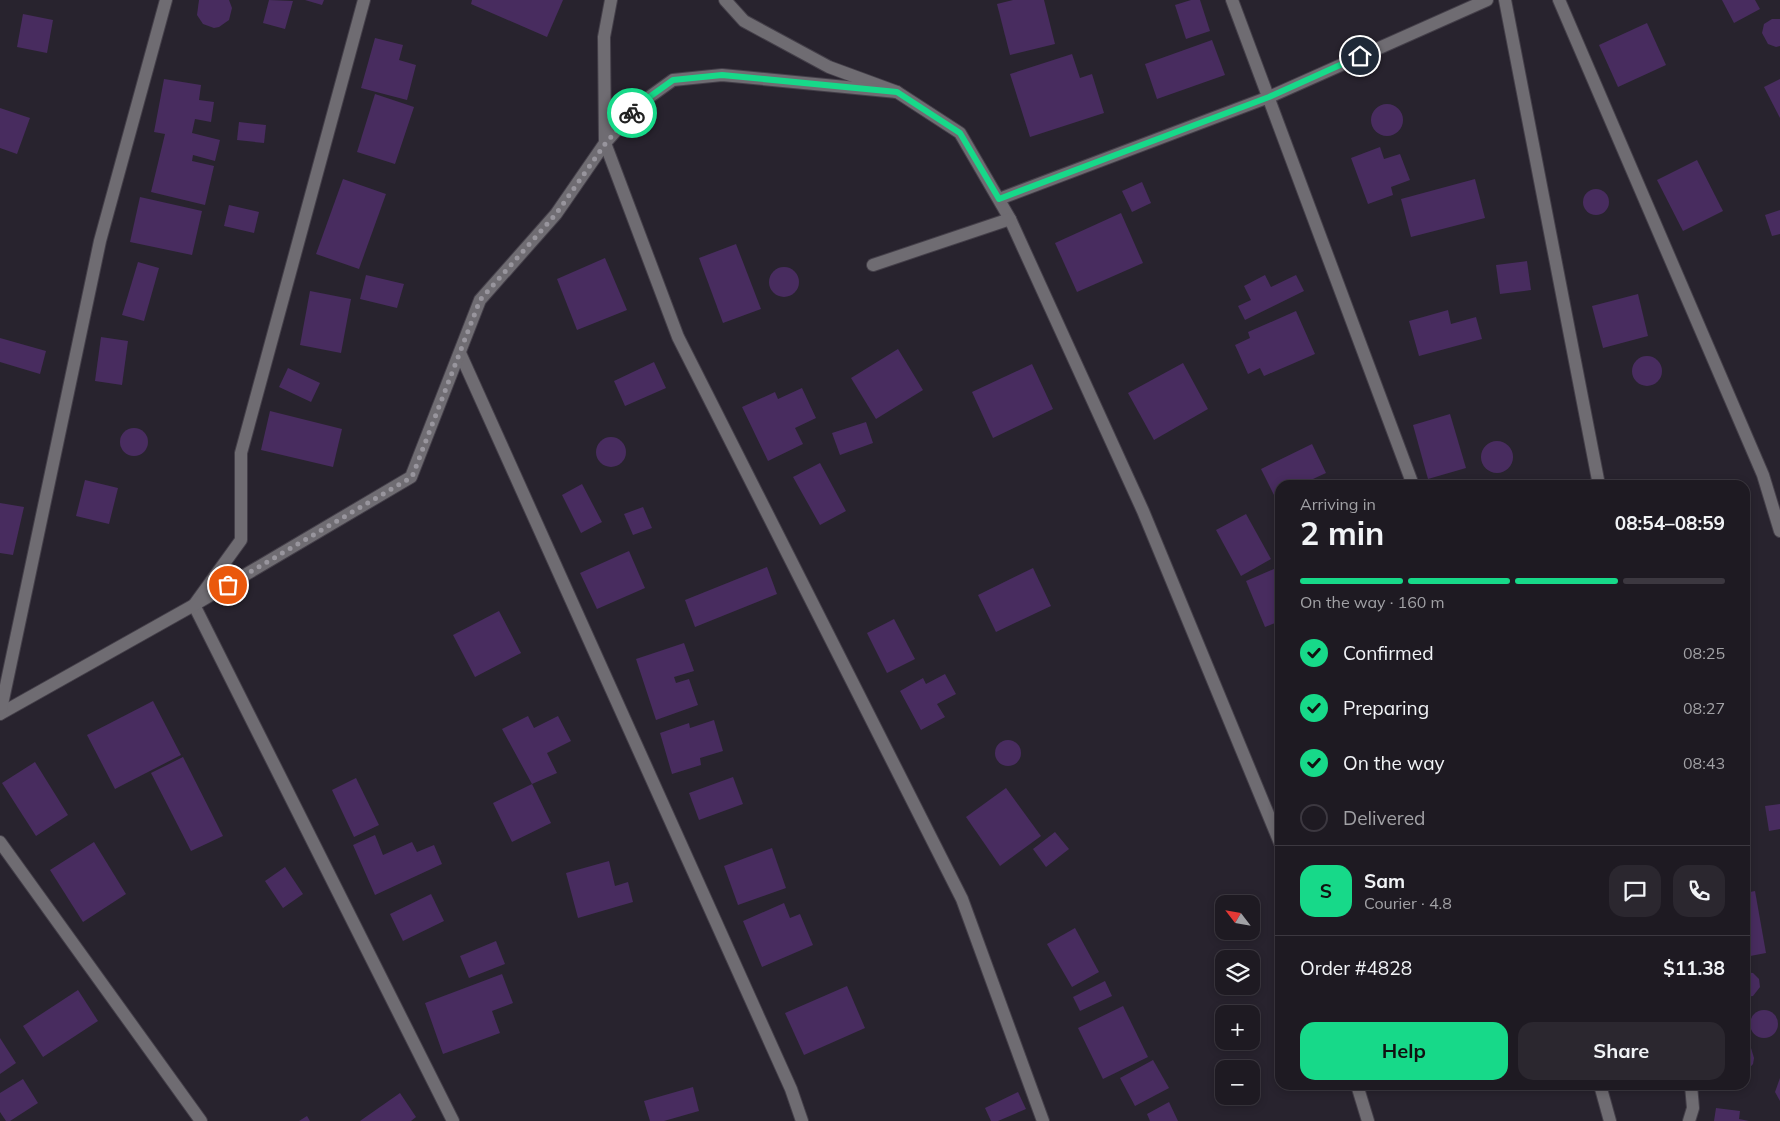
<!DOCTYPE html>
<meta charset="utf-8">
<style>
:root{--surface:#1e1a22;--page:#2b272f;--text:#f1f3f6;--muted:#a1a1a5;--line:#3c3840;--accent:#17d989}
body{margin:0;font-family:Mulish,sans-serif;background:var(--page);color:var(--text);height:100vh;display:flex;flex-direction:column;font-size:19px;white-space:nowrap}
*{box-sizing:border-box;margin:0}
p{font-size:16px;color:var(--muted)}
.icon{flex:none;width:28px;height:28px;fill:none;stroke:currentColor;stroke-width:2;stroke-linecap:round;stroke-linejoin:round}
.map{position:relative;flex:1;overflow:hidden}
.side{position:absolute;left:1275px;top:480px;width:475px;height:610px;display:flex;flex-direction:column;background:var(--surface);border-radius:15px;box-shadow:0 2px 8px #0003,0 0 0 1px var(--line)}
.side>*{flex:none}
.needle{width:32px;rotate:301deg}
.controls{position:absolute;left:1215px;top:895px;display:grid;gap:10px}
.controls a{display:grid;place-items:center;width:45px;height:45px;border-radius:10px;background:var(--surface);box-shadow:0 2px 8px #0003,0 0 0 1px var(--line);font-size:25px}
.pin{position:absolute;display:grid;place-items:center;width:42px;height:42px;color:#fff;margin:-21px;border:2px solid #fff;border-radius:50%;box-shadow:0 1px 5px #0007}
.courier{position:absolute;display:grid;place-items:center;width:50px;height:50px;margin:-25px;border:4px solid #17d989;border-radius:50%;background:#fff;color:#222;box-shadow:0 1px 6px #0007}
.overview em{font-style:normal;font-weight:700}
.overview div{display:flex;flex-direction:column-reverse}
.overview{display:flex;align-items:center;justify-content:space-between;height:85px;padding:0 25px}
h1{font-size:32px;font-weight:700;line-height:38px}
.bar{display:grid;grid-template-columns:repeat(4,1fr);gap:8px 5px;align-content:center;height:60px;padding:0 25px}
.bar i{height:6px;border-radius:4px;background:var(--line)}
.bar .selected{background:var(--accent)}
.bar p{grid-column:span 4}
.line{display:flex;align-items:center;gap:12px;padding:0 25px;border-top:1px solid var(--line)}
.line div{flex:1}
.round{display:grid;place-items:center;flex:none;width:52px;height:52px;border-radius:15px;background:var(--page)}
ol{padding:0 25px;list-style:none}
li{display:flex;align-items:center;gap:15px;height:55px}
li p{margin-inline-start:auto}
li .icon{padding:5px;border-radius:50%;background:var(--accent);color:#111;stroke-width:4}
li:last-child{color:var(--muted)}
li i{width:28px;height:28px;border:2px solid var(--line);border-radius:50%}
.cta{display:flex;gap:10px;margin-top:auto;padding:10px 25px}
.cta a{flex:1;height:58px;border-radius:15px;background:var(--accent);color:#111;font-size:20px;font-weight:700;line-height:58px;text-align:center}
.cta a+a{background:var(--page);color:var(--text)}
.map>svg:first-child{display:block}
.building{fill:#482c5f}
.lines{fill:none;stroke-linecap:round;stroke-linejoin:round}
.minor-casing{stroke:#443f49;stroke-width:14}
.minor{stroke:#6f6c72;stroke-width:12}
.done{stroke:#98959d;stroke-width:5;stroke-dasharray:0 9}
.route{stroke:#17d989;stroke-width:6}
</style>
<div class="map">
<svg width="1780" height="1121" viewBox="0 0 1780 1121">
<rect width="100%" height="100%" fill="#28232e"/>
<!-- building -->
<g class="building">
<path d="M 199,0 L 229,0 L 232,8 L 229,20 L 219,27 L 214,28 L 203,24 L 197,15 Z"/>
<path d="M 269,0 L 293,1 L 285,29 L 263,23 Z"/>
<path d="M 305,0 L 324,0 L 322,5 Z"/>
<path d="M 472,0 L 563,0 L 547,37 L 471,4 Z"/>
<path d="M 1013,0 L 1044,0 L 1055,44 L 1010,55 L 997,4 Z"/>
<path d="M 1191,0 L 1200,0 L 1210,31 L 1186,39 L 1175,5 Z"/>
<path d="M 1722,0 L 1755,0 L 1760,9 L 1734,23 Z"/>
<path d="M 23,14 L 53,20 L 47,53 L 17,47 Z"/>
<path d="M 1772,19 L 1780,19 L 1780,46 L 1776,47 L 1768,44 L 1762,33 L 1764,24 Z"/>
<path d="M 1647,23 L 1666,65 L 1618,87 L 1599,45 Z"/>
<path d="M 375,38 L 403,45 L 399,60 L 416,65 L 407,100 L 361,88 Z"/>
<path d="M 1212,40 L 1225,75 L 1157,99 L 1145,64 Z"/>
<path d="M 1072,54 L 1080,78 L 1092,74 L 1104,113 L 1030,137 L 1010,74 Z"/>
<path d="M 164,79 L 201,85 L 199,100 L 214,102 L 211,122 L 195,119 L 192,133 L 220,140 L 215,161 L 193,155 L 192,161 L 214,166 L 205,205 L 151,192 L 165,134 L 154,132 Z"/>
<path d="M 1780,79 L 1780,118 L 1764,87 Z"/>
<path d="M 375,94 L 414,107 L 395,164 L 357,152 Z"/>
<circle cx="1387" cy="120" r="16"/>
<path d="M 0,108 L 30,118 L 17,154 L 0,148 Z"/>
<path d="M 239,122 L 266,125 L 264,143 L 237,140 Z"/>
<path d="M 1380,147 L 1384,159 L 1400,154 L 1410,180 L 1391,187 L 1393,195 L 1368,204 L 1351,158 Z"/>
<path d="M 1697,160 L 1723,211 L 1683,231 L 1657,180 Z"/>
<path d="M 343,179 L 386,194 L 359,269 L 316,254 Z"/>
<path d="M 1475,179 L 1485,218 L 1411,237 L 1401,199 Z"/>
<path d="M 1142,182 L 1151,203 L 1132,212 L 1122,191 Z"/>
<circle cx="1596" cy="202" r="13"/>
<path d="M 140,197 L 202,211 L 192,255 L 130,242 Z"/>
<path d="M 229,205 L 259,212 L 254,233 L 224,226 Z"/>
<path d="M 1780,210 L 1780,234 L 1772,236 L 1765,215 Z"/>
<path d="M 1121,213 L 1143,263 L 1077,292 L 1055,243 Z"/>
<path d="M 736,244 L 761,309 L 723,323 L 699,258 Z"/>
<path d="M 605,258 L 627,310 L 577,330 L 557,279 Z"/>
<path d="M 1527,261 L 1531,290 L 1500,294 L 1496,265 Z"/>
<path d="M 138,262 L 159,268 L 144,321 L 122,315 Z"/>
<circle cx="784" cy="282" r="15"/>
<path d="M 366,275 L 404,284 L 397,308 L 360,299 Z"/>
<path d="M 1265,275 L 1271,287 L 1296,275 L 1304,291 L 1245,320 L 1238,306 L 1251,300 L 1244,286 Z"/>
<path d="M 310,291 L 351,299 L 341,353 L 300,345 Z"/>
<path d="M 1638,294 L 1648,336 L 1603,348 L 1592,306 Z"/>
<path d="M 1448,310 L 1451,324 L 1476,317 L 1482,339 L 1419,356 L 1409,321 Z"/>
<path d="M 1296,311 L 1315,354 L 1264,376 L 1260,368 L 1248,374 L 1235,345 L 1250,338 L 1248,332 Z"/>
<path d="M 101,337 L 128,341 L 122,385 L 95,381 Z"/>
<path d="M 0,338 L 46,351 L 40,374 L 0,362 Z"/>
<path d="M 898,349 L 923,390 L 876,419 L 851,378 Z"/>
<circle cx="1647" cy="371" r="15"/>
<path d="M 654,362 L 666,388 L 625,406 L 614,381 Z"/>
<path d="M 1183,363 L 1208,409 L 1154,440 L 1128,393 Z"/>
<path d="M 1032,364 L 1053,409 L 993,438 L 972,392 Z"/>
<path d="M 288,368 L 320,383 L 311,402 L 279,387 Z"/>
<path d="M 802,388 L 816,418 L 795,428 L 803,444 L 768,461 L 742,407 L 775,392 L 778,399 Z"/>
<path d="M 270,411 L 342,429 L 333,467 L 261,450 Z"/>
<path d="M 1450,414 L 1466,468 L 1428,479 L 1413,425 Z"/>
<path d="M 866,422 L 873,443 L 840,455 L 832,433 Z"/>
<circle cx="134" cy="442" r="14"/>
<circle cx="611" cy="452" r="15"/>
<circle cx="1497" cy="457" r="16"/>
<path d="M 1312,444 L 1326,473 L 1300,485 L 1280,485 L 1280,495 L 1275,497 L 1261,469 Z"/>
<path d="M 820,463 L 846,511 L 820,525 L 793,477 Z"/>
<path d="M 85,480 L 118,488 L 109,524 L 76,516 Z"/>
<path d="M 582,484 L 602,522 L 581,533 L 562,495 Z"/>
<path d="M 0,503 L 24,507 L 13,555 L 0,553 Z"/>
<path d="M 643,507 L 652,528 L 633,535 L 624,514 Z"/>
<path d="M 1246,514 L 1271,559 L 1241,576 L 1216,530 Z"/>
<path d="M 629,551 L 645,588 L 597,609 L 580,573 Z"/>
<path d="M 767,567 L 777,594 L 695,627 L 685,600 Z"/>
<path d="M 1033,568 L 1051,606 L 996,632 L 978,595 Z"/>
<path d="M 1274,569 L 1280,583 L 1280,621 L 1265,627 L 1246,581 Z"/>
<path d="M 499,611 L 521,653 L 475,677 L 453,635 Z"/>
<path d="M 894,619 L 915,659 L 887,673 L 867,633 Z"/>
<path d="M 684,643 L 694,671 L 674,677 L 676,683 L 689,679 L 698,705 L 656,720 L 636,659 Z"/>
<path d="M 945,674 L 956,694 L 937,704 L 945,717 L 921,730 L 900,691 L 923,678 L 926,684 Z"/>
<path d="M 153,701 L 181,755 L 115,789 L 87,735 Z"/>
<path d="M 528,716 L 534,728 L 558,716 L 571,741 L 547,753 L 557,773 L 532,784 L 551,823 L 512,842 L 493,803 L 532,784 L 502,729 Z"/>
<path d="M 714,720 L 723,751 L 700,758 L 701,765 L 672,774 L 660,733 L 689,723 L 690,728 Z"/>
<circle cx="1008" cy="753" r="13"/>
<path d="M 183,757 L 223,836 L 191,851 L 151,773 Z"/>
<path d="M 35,762 L 68,815 L 36,836 L 2,783 Z"/>
<path d="M 733,777 L 743,804 L 699,820 L 689,793 Z"/>
<path d="M 356,778 L 379,825 L 354,837 L 332,790 Z"/>
<path d="M 1006,788 L 1041,836 L 1000,866 L 966,817 Z"/>
<path d="M 1780,804 L 1780,829 L 1769,831 L 1765,806 Z"/>
<path d="M 1055,832 L 1069,849 L 1046,867 L 1033,849 Z"/>
<path d="M 375,835 L 383,855 L 412,842 L 417,852 L 434,845 L 442,864 L 375,895 L 353,845 Z"/>
<path d="M 94,842 L 126,894 L 83,922 L 50,870 Z"/>
<path d="M 772,848 L 786,888 L 738,905 L 724,866 Z"/>
<path d="M 609,861 L 615,886 L 628,882 L 633,902 L 578,918 L 566,873 Z"/>
<path d="M 285,867 L 303,894 L 283,908 L 265,881 Z"/>
<path d="M 1755,891 L 1766,953 L 1745,957 L 1745,893 Z"/>
<path d="M 431,894 L 444,921 L 403,941 L 390,914 Z"/>
<path d="M 784,903 L 790,918 L 800,914 L 813,945 L 762,967 L 743,921 Z"/>
<path d="M 1075,928 L 1099,972 L 1072,987 L 1047,944 Z"/>
<path d="M 496,941 L 505,964 L 469,978 L 460,956 Z"/>
<path d="M 1745,972 L 1753,973 L 1759,979 L 1760,987 L 1753,996 L 1745,997 Z"/>
<path d="M 502,974 L 513,1003 L 492,1011 L 500,1033 L 443,1054 L 425,1003 Z"/>
<path d="M 1105,981 L 1112,996 L 1080,1011 L 1073,997 Z"/>
<path d="M 847,986 L 865,1028 L 804,1055 L 785,1013 Z"/>
<path d="M 78,990 L 98,1021 L 43,1057 L 23,1026 Z"/>
<path d="M 1123,1006 L 1148,1057 L 1103,1079 L 1078,1028 Z"/>
<circle cx="1764" cy="1024" r="14"/>
<path d="M 0,1038 L 16,1063 L 0,1074 Z"/>
<path d="M 1745,1043 L 1751,1048 L 1754,1058 L 1753,1064 L 1745,1073 Z"/>
<path d="M 1153,1060 L 1169,1088 L 1135,1106 L 1120,1078 Z"/>
<path d="M 1780,1078 L 1780,1101 L 1775,1092 Z"/>
<path d="M 23,1079 L 38,1103 L 10,1121 L 6,1121 L 0,1112 L 0,1093 Z"/>
<path d="M 693,1087 L 699,1111 L 664,1121 L 650,1121 L 644,1101 Z"/>
<path d="M 1018,1092 L 1026,1109 L 998,1121 L 991,1121 L 985,1108 Z"/>
<path d="M 400,1093 L 416,1117 L 411,1121 L 360,1121 Z"/>
<path d="M 1169,1102 L 1178,1121 L 1150,1121 L 1147,1114 Z"/>
<path d="M 1716,1108 L 1740,1111 L 1739,1119 L 1749,1121 L 1714,1121 Z"/>
<path d="M 307,1116 L 310,1121 L 299,1121 Z"/>
</g>
<g class="lines">
<!-- minor casing -->
<g class="minor-casing">
<g id="minor">
<path d="M 364,0 L 241,453 L 241,540 L 194,605 L 453,1121"/>
<path d="M 725,0 L 744,21 L 829,67 L 897,92 L 960,133 L 1010,219 L 1143,511 L 1280,843"/>
<path d="M 1232,0 L 1413,485"/>
<path d="M 1505,0 L 1599,485"/>
<path d="M 1559,0 L 1763,475 L 1780,531"/>
<path d="M 897,92 L 722,75 L 673,80 L 641,103 L 605,143 L 678,337 L 962,899 L 1043,1121"/>
<path d="M 999,199 L 1269,97 L 1487,0"/>
<path d="M 873,265 L 1010,219"/>
<path d="M 460,353 L 791,1089 L 802,1121"/>
<path d="M 0,714 L 194,605 L 411,477 L 480,300 L 556,214 L 605,143 L 604,37 L 611,0"/>
<path d="M 0,714 L 100,241 L 166,0"/>
<path d="M 0,842 L 201,1121"/>
<path d="M 1357,1085 L 1368,1121"/>
<path d="M 1600,1085 L 1610,1121"/>
<path d="M 1689,1121 L 1693,1108 L 1691,1085"/>
</g>
</g>
<!-- minor -->
<use href="#minor" class="minor"/>
</g>
<g class="lines">
<!-- done -->
<path class="done" d="M 228,585 L 412,477 L 480,300 L 556,214 L 605,144 L 632,113"/>
<!-- route -->
<path class="route" d="M 632,113 L 641,103 L 673,80 L 722,75 L 897,92 L 960,133 L 999,199 L 1269,97 L 1360,56"/>
</g>
</svg>
<div class="controls">
<a><svg class="needle" viewBox="-14 -14 28 28"><path d="M0-13l5 13h-10z" fill="#e53935"/><path d="M0 13l5-13h-10z" fill="#a1a1a5"/></svg></a>
<a><svg class="icon" aria-label="layers" viewBox="0 0 24 24"><path d="M12 4l9 5-9 5-9-5zM3 14l9 5 9-5"/></svg></a>
<a>+</a>
<a>−</a>
</div>
<div class="pin" style="left:228px;top:585px;background:#ea580c"><svg class="icon" aria-label="bag" viewBox="0 0 24 24"><path d="M5 8h14l-1 12H6zM9 8a3 3 0 0 1 6 0"/></svg></div>
<div class="pin" style="left:1360px;top:56px;background:#1f2937"><svg class="icon" aria-label="home" viewBox="0 0 24 24"><path d="M3 11l9-7 9 7M6 9v11h12V9"/></svg></div>
<div class="courier" style="left:632px;top:113px"><svg class="icon" aria-label="bike" viewBox="0 0 24 24"><circle cx="6" cy="16" r="4"/><circle cx="18" cy="16" r="4"/><path d="M6 16l4-8h5l3 8M10 8l3 8H6M13 5h3"/></svg></div>
<section class="side">
<div class="overview"><div><h1>2 min</h1><p>Arriving in</p></div><em>08:54–08:59</em></div>
<div class="bar"><i class="selected"></i><i class="selected"></i><i class="selected"></i><i></i><p>On the way · 160 m</p></div>
<ol>
<li><svg class="icon" aria-label="check" viewBox="0 0 24 24"><path d="M5 12l5 5 9-10"/></svg>Confirmed<p>08:25</p></li>
<li><svg class="icon" aria-label="check" viewBox="0 0 24 24"><path d="M5 12l5 5 9-10"/></svg>Preparing<p>08:27</p></li>
<li><svg class="icon" aria-label="check" viewBox="0 0 24 24"><path d="M5 12l5 5 9-10"/></svg>On the way<p>08:43</p></li>
<li><i></i>Delivered</li>
</ol>
<div class="line" style="height:90px"><b class="round" style="background:var(--accent);color:#111">S</b><div><b>Sam</b><p>Courier · 4.8</p></div><a class="round"><svg class="icon" aria-label="chat" viewBox="0 0 24 24"><path d="M4 5h16v11H9l-5 4z"/></svg></a><a class="round"><svg class="icon" aria-label="phone" viewBox="0 0 24 24"><path d="M5 4h4l2 5-3 2q2 4 5 5l2-3 5 2v4C11 20 4 13 5 4z"/></svg></a></div>
<div class="line" style="height:65px"><div>Order #4828</div><b>$11.38</b></div>
<div class="cta"><a>Help</a><a>Share</a></div>
</section>
</div>
